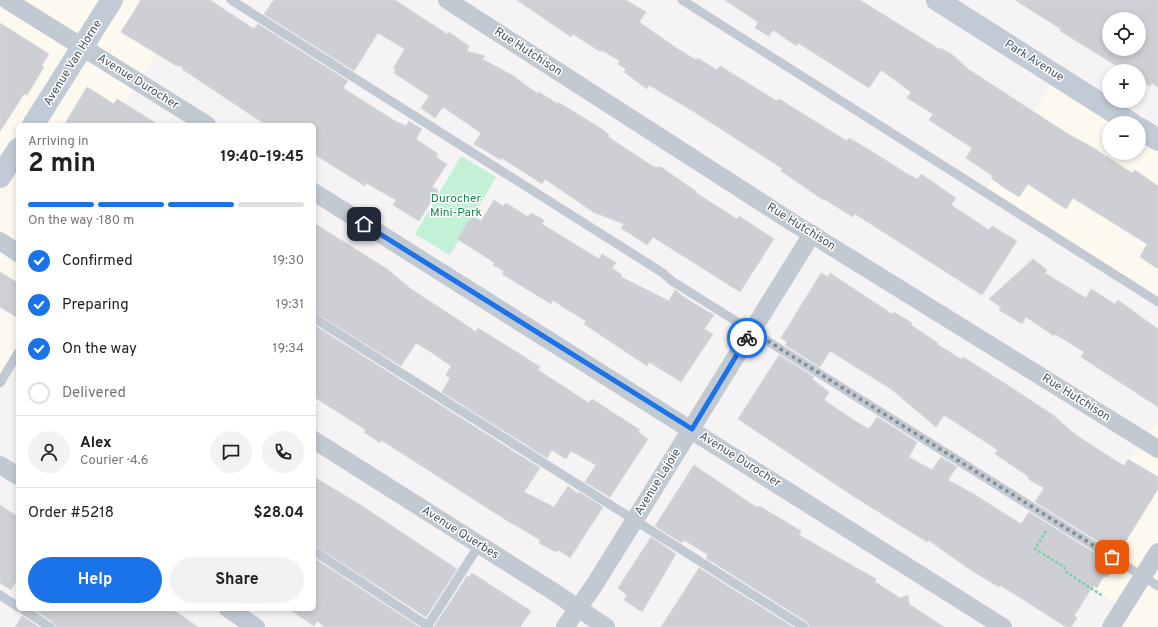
<!DOCTYPE html>
<meta charset="utf-8">
<style>
:root{--surface:#fff;--page:#f2f2f2;--text:#202124;--muted:#757577;--line:#e0e0e0;--accent:#1a73e8}
body{margin:0;font-family:Overpass,sans-serif;background:var(--page);color:var(--text);height:100vh;display:flex;flex-direction:column;font-size:15px;white-space:nowrap}
*{box-sizing:border-box;margin:0}
p{font-size:13px;color:var(--muted)}
.icon{flex:none;width:22px;height:22px;fill:none;stroke:currentColor;stroke-width:2;stroke-linecap:round;stroke-linejoin:round}
.map{position:relative;flex:1;overflow:hidden}
.sheet{position:absolute;left:16px;top:123px;width:300px;height:488px;display:flex;flex-direction:column;background:var(--surface);border-radius:6px;box-shadow:0 2px 6px #0003}
.sheet>*{flex:none}
.controls{position:absolute;left:1102px;top:12px;display:grid;gap:8px}
.controls a{display:grid;place-items:center;width:44px;height:44px;border-radius:50%;background:var(--surface);box-shadow:0 2px 6px #0003;font-size:20px}
.pin{position:absolute;display:grid;place-items:center;width:34px;height:34px;color:#fff;margin:-17px;border-radius:8px;box-shadow:0 2px 6px #0006}
.courier{position:absolute;display:grid;place-items:center;width:40px;height:40px;margin:-20px;border:3px solid #1a73e8;border-radius:50%;background:#fff;color:#222;box-shadow:0 1px 5px #0007}
.head em{font-style:normal;font-weight:700}
.head div{display:flex;flex-direction:column-reverse}
.head{display:flex;align-items:center;justify-content:space-between;height:68px;padding:0 12px}
h1{font-size:26px;font-weight:700;line-height:30px}
.bar{display:grid;grid-template-columns:repeat(4,1fr);gap:6px 4px;align-content:center;height:48px;padding:0 12px}
.bar i{height:5px;border-radius:3px;background:var(--line)}
.bar .selected{background:var(--accent)}
.bar p{grid-column:span 4}
.line{display:flex;align-items:center;gap:10px;padding:0 12px;border-top:1px solid var(--line)}
.line div{flex:1}
.round{display:grid;place-items:center;flex:none;width:42px;height:42px;border-radius:21px;background:var(--page)}
ol{padding:0 12px;list-style:none}
li{display:flex;align-items:center;gap:12px;height:44px}
li p{margin-inline-start:auto}
li .icon{padding:4px;border-radius:50%;background:var(--accent);color:#fff;stroke-width:4}
li:last-child{color:var(--muted)}
li i{width:22px;height:22px;border:2px solid var(--line);border-radius:50%}
.cta{display:flex;gap:8px;margin-top:auto;padding:8px 12px}
.cta a{flex:1;height:46px;border-radius:24px;background:var(--accent);color:#fff;font-size:16px;font-weight:700;line-height:46px;text-align:center}
.cta a+a{background:var(--page);color:var(--text)}
.map>svg:first-child{display:block}
.commercial{fill:#fdf9ef}
.green{fill:#c3f1d5}
.building{fill:#cdcfd5;stroke:#d7d9de;fill-rule:evenodd}
.lines{fill:none;stroke-linecap:round;stroke-linejoin:round}
.path{stroke:#7ad0a6;stroke-width:2.5;stroke-dasharray:3 2;stroke-linecap:butt}
.service{stroke:#c1cad2;stroke-width:9}
.minor{stroke:#c1cad2;stroke-width:18}
.secondary{stroke:#c1cbd6;stroke-width:22}
.done{stroke:#868d94;stroke-width:4;stroke-dasharray:0 7.2}
.route{stroke:#1a73e8;stroke-width:5}
.labels{text-anchor:middle;dominant-baseline:central;stroke-width:3;stroke-linejoin:round;paint-order:stroke}
.street-label{font-size:12px;fill:#4a5661;stroke:#fff}
.park-label{font-size:12px;fill:#17864f;stroke:#fff}
</style>
<div class="map">
<svg width="1158" height="627" viewBox="0 0 1158 627">
<rect width="100%" height="100%" fill="#f5f3f3"/>
<!-- commercial -->
<g class="commercial">
<path d="M 0,0 L 25,3 L 27,0 L 189,0 L 113,125 L 18,125 L 18,347 L 0,376 Z"/>
<path d="M 1059,72 L 1137,123 L 1109,123 L 1109,153 L 1139,153 L 1139,124 L 1158,137 L 1158,302 L 984,191 Z"/>
<path d="M 1158,422 L 1158,627 L 1111,627 L 1122,608 L 1059,562 L 1051,529 L 1076,541 L 1085,531 L 1128,459 Z"/>
</g>
<!-- green -->
<path class="green" d="M 461,156 L 496,177 L 450,255 L 415,234 Z"/>
<!-- building -->
<g class="building">
<path d="M 141,0 L 210,0 L 254,29 L 258,24 L 348,81 L 343,88 L 395,121 L 406,126 L 409,121 L 422,129 L 416,139 L 438,154 L 436,157 L 447,164 L 432,187 L 438,190 L 419,221 L 393,205 L 396,200 L 366,183 L 365,186 L 314,154 L 314,125 L 266,125 L 182,69 L 183,67 L 175,65 L 121,32 Z"/>
<path d="M 274,0 L 395,0 L 447,34 L 449,32 L 469,46 L 467,51 L 485,56 L 482,59 L 512,75 L 538,94 L 539,92 L 558,104 L 558,102 L 602,129 L 609,135 L 608,137 L 654,167 L 661,167 L 697,192 L 696,193 L 737,219 L 739,216 L 774,239 L 740,292 L 653,237 L 647,245 L 621,228 L 624,224 L 593,212 L 545,179 L 542,184 L 502,158 L 501,160 L 474,144 L 481,133 L 443,107 L 435,118 L 421,108 L 429,96 L 394,73 L 396,70 L 393,68 L 405,49 L 378,33 L 354,71 L 264,14 Z"/>
<path d="M 517,0 L 626,0 L 646,12 L 639,22 L 678,49 L 696,60 L 698,58 L 717,70 L 720,66 L 777,101 L 779,99 L 847,141 L 849,138 L 873,152 L 909,175 L 918,179 L 921,174 L 956,198 L 951,205 L 989,230 L 992,226 L 1017,241 L 982,295 L 855,214 L 853,217 L 824,199 L 823,200 L 781,171 L 783,169 L 696,113 L 649,85 L 647,89 L 624,72 L 626,69 L 618,64 L 620,61 L 603,51 L 599,51 L 573,34 L 571,37 Z"/>
<path d="M 725,0 L 860,0 L 939,49 L 940,48 L 953,55 L 968,69 L 1068,134 L 1092,147 L 1132,173 L 1135,170 L 1158,186 L 1158,269 L 1140,257 L 1147,244 L 1073,198 L 1066,209 L 1028,184 L 1019,197 L 1006,189 L 991,178 L 993,176 L 966,158 L 972,148 L 929,120 L 933,114 L 907,98 L 911,92 L 881,70 L 869,88 L 798,43 L 796,46 L 773,30 L 769,36 L 755,28 L 758,22 Z"/>
<path d="M 1015,0 L 1158,0 L 1158,87 L 1152,83 L 1150,86 L 1139,79 L 1139,71 L 1125,71 L 1060,31 L 1061,29 ZM 1109,19 L 1139,19 L 1139,49 L 1109,49 Z"/>
<path d="M 0,23 L 49,54 L 42,65 L 44,67 L 27,95 L 24,94 L 0,131 Z"/>
<path d="M 87,87 L 114,104 L 117,99 L 159,125 L 64,125 Z"/>
<path d="M 494,200 L 503,206 L 506,203 L 528,217 L 531,213 L 544,220 L 542,224 L 599,259 L 602,254 L 616,263 L 612,268 L 622,275 L 621,277 L 669,301 L 675,290 L 688,300 L 714,315 L 704,329 L 713,334 L 681,382 L 649,362 L 647,366 L 584,324 L 586,321 L 563,307 L 553,300 L 551,304 L 502,274 L 504,271 L 493,265 L 495,263 L 457,239 L 472,216 L 481,221 Z"/>
<path d="M 314,223 L 387,269 L 411,289 L 457,319 L 476,332 L 478,328 L 520,354 L 540,367 L 538,370 L 589,403 L 592,399 L 640,430 L 638,432 L 648,439 L 610,497 L 585,482 L 596,465 L 571,451 L 566,459 L 552,450 L 547,458 L 442,392 L 450,378 L 446,375 L 451,366 L 434,354 L 416,343 L 401,366 L 314,312 Z"/>
<path d="M 1033,259 L 1047,270 L 1045,273 L 1086,298 L 1091,289 L 1115,304 L 1118,300 L 1158,329 L 1158,407 L 1081,357 L 1084,352 L 1055,334 L 1054,336 L 1026,317 L 1022,324 L 999,310 L 1001,307 L 989,299 Z"/>
<path d="M 0,272 L 18,283 L 18,318 L 0,307 Z"/>
<path d="M 821,273 L 828,277 L 830,273 L 892,314 L 894,312 L 912,323 L 911,325 L 938,343 L 937,344 L 961,359 L 963,357 L 1009,386 L 1053,415 L 1076,435 L 1124,466 L 1128,459 L 1158,477 L 1158,489 L 1118,554 L 1035,502 L 1044,488 L 1028,479 L 1029,477 L 995,454 L 998,450 L 944,415 L 936,427 L 891,389 L 830,351 L 820,367 L 785,345 L 787,342 L 781,338 Z"/>
<path d="M 314,325 L 540,468 L 524,492 L 554,507 L 568,486 L 578,494 L 579,492 L 603,507 L 570,558 L 559,550 L 556,552 L 539,543 L 540,540 L 527,532 L 506,520 L 381,440 L 380,443 L 364,432 L 366,430 L 314,397 Z"/>
<path d="M 779,355 L 814,377 L 812,379 L 829,392 L 824,400 L 855,421 L 869,429 L 877,417 L 917,442 L 909,457 L 932,470 L 941,457 L 957,467 L 948,480 L 974,494 L 1021,524 L 1029,512 L 1112,564 L 1113,570 L 1108,576 L 1103,577 L 1097,588 L 1093,586 L 1074,616 L 1077,618 L 1071,627 L 1066,627 L 1000,585 L 999,587 L 972,571 L 928,540 L 927,542 L 853,496 L 738,419 Z"/>
<path d="M 694,465 L 756,507 L 759,506 L 766,510 L 801,531 L 799,535 L 876,579 L 875,582 L 900,598 L 908,595 L 909,604 L 944,627 L 810,627 L 807,622 L 706,558 L 708,555 L 684,540 L 682,543 L 655,526 Z"/>
<path d="M 314,477 L 359,504 L 457,569 L 426,617 L 314,545 Z"/>
<path d="M 0,505 L 18,517 L 18,578 L 11,590 L 0,583 Z"/>
<path d="M 651,537 L 676,554 L 642,612 L 624,600 L 627,595 L 618,588 Z"/>
<path d="M 314,558 L 419,627 L 325,627 L 317,621 L 314,626 L 289,609 L 314,609 Z"/>
<path d="M 699,568 L 793,627 L 661,627 Z"/>
<path d="M 472,573 L 531,611 L 520,627 L 434,627 L 467,576 L 469,577 Z"/>
<path d="M 33,609 L 172,609 L 198,627 L 56,627 L 53,622 Z"/>
<path d="M 22,616 L 39,627 L 15,627 Z"/>
</g>
<g class="lines">
<!-- path -->
<path class="path" d="M 1046,531 L 1035,549 L 1064,567 L 1066,572 L 1103,596"/>
<!-- service -->
<g class="service">
<path d="M 231,0 L 663,273 L 672,281 L 1158,586"/>
<path d="M 682,0 L 1158,302"/>
<path d="M 314,318 L 804,627"/>
<path d="M 0,383 L 18,353"/>
<path d="M 314,551 L 428,626"/>
<path d="M 0,595 L 18,607"/>
<path d="M 22,609 L 50,627"/>
<path d="M 427,627 L 479,545"/>
</g>
<!-- minor -->
<g class="minor">
<path d="M 7,0 L 207,125"/>
<path d="M 447,0 L 795,224 L 1158,449"/>
<path d="M 314,192 L 1003,627"/>
<path d="M 0,241 L 18,253"/>
<path d="M 314,440 L 551,590 L 606,627"/>
<path d="M 0,465 L 18,476"/>
<path d="M 228,609 L 256,627"/>
<path d="M 565,627 L 595,584 L 812,234"/>
<path d="M 1111,627 L 1158,552"/>
</g>
<!-- secondary -->
<g class="secondary">
<path d="M 937,0 L 1131,123"/>
<path d="M 33,125 L 112,0"/>
<path d="M 1139,128 L 1158,140"/>
<path d="M 0,177 L 18,149"/>
</g>
</g>
<g class="lines">
<!-- done -->
<path class="done" d="M 747,338 L 752,331 L 1112,557"/>
<!-- route -->
<path class="route" d="M 364,224 L 692,429 L 747,338"/>
</g>
<g class="labels">
<!-- street labels -->
<g class="street-label">
<text transform="translate(528 52) rotate(33)">Rue Hutchison</text>
<text transform="translate(1034 61) rotate(32)">Park Avenue</text>
<text transform="translate(73 63) rotate(-58)">Avenue Van Horne</text>
<text transform="translate(138 82) rotate(32)">Avenue Durocher</text>
<text transform="translate(801 227) rotate(32)">Rue Hutchison</text>
<text transform="translate(1076 398) rotate(32)">Rue Hutchison</text>
<text transform="translate(740 460) rotate(32)">Avenue Durocher</text>
<text transform="translate(658 482) rotate(-58)">Avenue Lajoie</text>
<text transform="translate(460 533) rotate(32)">Avenue Querbes</text>
</g>
<!-- park labels -->
<g class="park-label">
<text x="456" y="199">Durocher<tspan x="456" dy="14">Mini-Park</tspan></text>
</g>
</g>
</svg>
<div class="controls">
<a><svg class="icon" aria-label="locate" viewBox="0 0 24 24"><circle cx="12" cy="12" r="6"/><path d="M12 2v4M12 18v4M2 12h4M18 12h4"/></svg></a>
<a>+</a>
<a>−</a>
</div>
<div class="pin" style="left:1112px;top:557px;background:#ea580c"><svg class="icon" aria-label="bag" viewBox="0 0 24 24"><path d="M5 8h14l-1 12H6zM9 8a3 3 0 0 1 6 0"/></svg></div>
<div class="pin" style="left:364px;top:224px;background:#1f2937"><svg class="icon" aria-label="home" viewBox="0 0 24 24"><path d="M3 11l9-7 9 7M6 9v11h12V9"/></svg></div>
<div class="courier" style="left:747px;top:338px"><svg class="icon" aria-label="bike" viewBox="0 0 24 24"><circle cx="6" cy="16" r="4"/><circle cx="18" cy="16" r="4"/><path d="M6 16l4-8h5l3 8M10 8l3 8H6M13 5h3"/></svg></div>
<section class="sheet">
<div class="head"><div><h1>2 min</h1><p>Arriving in</p></div><em>19:40–19:45</em></div>
<div class="bar"><i class="selected"></i><i class="selected"></i><i class="selected"></i><i></i><p>On the way · 180 m</p></div>
<ol>
<li><svg class="icon" aria-label="check" viewBox="0 0 24 24"><path d="M5 12l5 5 9-10"/></svg>Confirmed<p>19:30</p></li>
<li><svg class="icon" aria-label="check" viewBox="0 0 24 24"><path d="M5 12l5 5 9-10"/></svg>Preparing<p>19:31</p></li>
<li><svg class="icon" aria-label="check" viewBox="0 0 24 24"><path d="M5 12l5 5 9-10"/></svg>On the way<p>19:34</p></li>
<li><i></i>Delivered</li>
</ol>
<div class="line" style="height:72px"><a class="round"><svg class="icon" aria-label="person" viewBox="0 0 24 24"><circle cx="12" cy="8" r="4"/><path d="M4 21q1-7 8-7t8 7"/></svg></a><div><b>Alex</b><p>Courier · 4.6</p></div><a class="round"><svg class="icon" aria-label="chat" viewBox="0 0 24 24"><path d="M4 5h16v11H9l-5 4z"/></svg></a><a class="round"><svg class="icon" aria-label="phone" viewBox="0 0 24 24"><path d="M5 4h4l2 5-3 2q2 4 5 5l2-3 5 2v4C11 20 4 13 5 4z"/></svg></a></div>
<div class="line" style="height:52px"><div>Order #5218</div><b>$28.04</b></div>
<div class="cta"><a>Help</a><a>Share</a></div>
</section>
</div>
